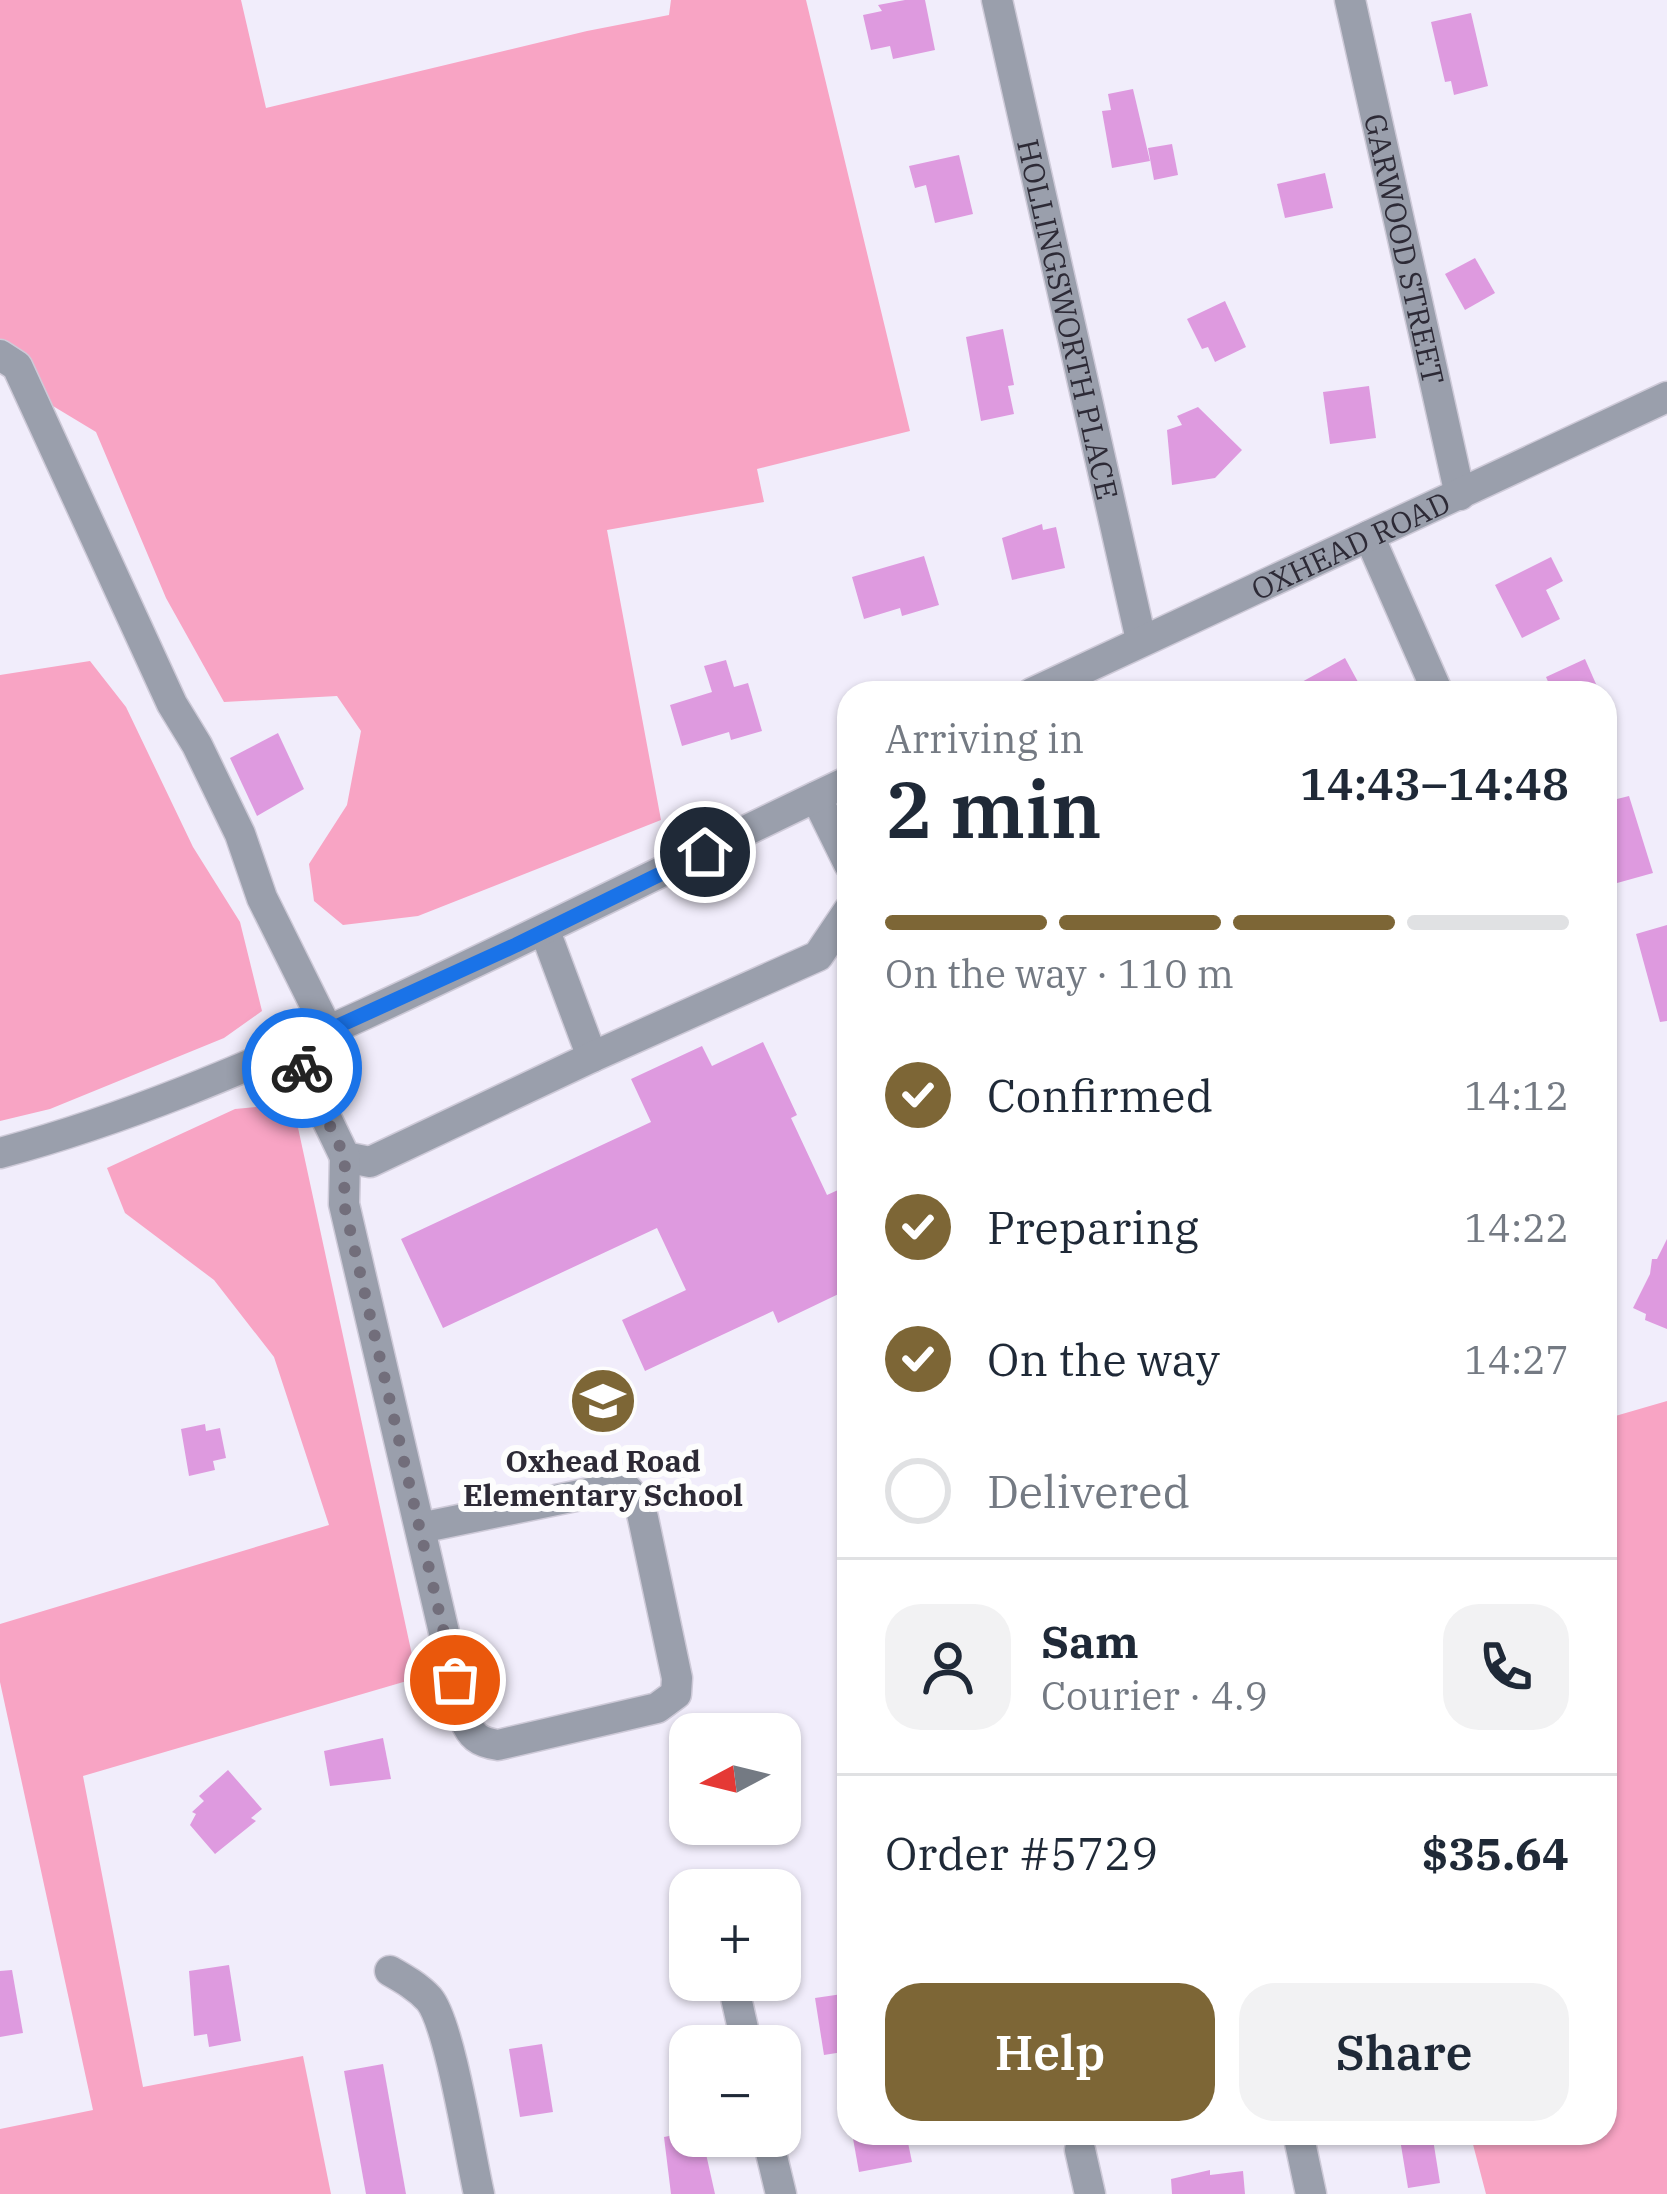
<!DOCTYPE html>
<meta charset="utf-8">
<style>
:root{--surface:#fff;--page:#f2f2f3;--text:#1f2937;--muted:#747a83;--line:#e0e1e3;--accent:#7d6636}
body{margin:0;font-family:"IBM Plex Serif",serif;background:var(--page);color:var(--text);height:100vh;display:flex;flex-direction:column;font-size:45px;white-space:nowrap}
*{box-sizing:border-box;margin:0}
p{font-size:39px;color:var(--muted)}
.icon{flex:none;width:66px;height:66px;fill:none;stroke:currentColor;stroke-width:2;stroke-linecap:round;stroke-linejoin:round}
.map{position:relative;flex:1;overflow:hidden}
.drawer{position:absolute;left:837px;top:681px;width:780px;height:1464px;display:flex;flex-direction:column;background:var(--surface);border-radius:36px;box-shadow:0 3px 9px #0004}
.drawer>*{flex:none}
.needle{width:78px;rotate:263deg}
.buttons{position:absolute;left:669px;top:1713px;display:grid;gap:24px}
.buttons a{display:grid;place-items:center;width:132px;height:132px;border-radius:24px;background:var(--surface);box-shadow:0 3px 9px #0004;font-size:60px}
.pin{position:absolute;display:grid;place-items:center;width:102px;height:102px;color:#fff;margin:-51px;border:6px solid #fff;border-radius:50%;box-shadow:0 3px 12px #0007}
.courier{position:absolute;display:grid;place-items:center;width:120px;height:120px;margin:-60px;border:9px solid #1a73e8;border-radius:50%;background:#fff;color:#222;box-shadow:0 3px 15px #0007}
.overview em{font-style:normal;font-weight:600}
.overview div{display:flex;flex-direction:column-reverse}
.overview{display:flex;align-items:center;justify-content:space-between;height:204px;padding:0 48px}
h1{font-size:78px;font-weight:600;line-height:90px}
.bar{display:grid;grid-template-columns:repeat(4,1fr);gap:18px 12px;align-content:center;height:144px;padding:0 48px}
.bar i{height:15px;border-radius:9px;background:var(--line)}
.bar .on{background:var(--accent)}
.bar p{grid-column:span 4}
.line{display:flex;align-items:center;gap:30px;padding:0 48px;border-top:3px solid var(--line)}
.line div{flex:1}
.round{display:grid;place-items:center;flex:none;width:126px;height:126px;border-radius:36px;background:var(--page)}
ol{padding:0 48px;list-style:none}
li{display:flex;align-items:center;gap:36px;height:132px}
li p{margin-inline-start:auto}
li .icon{padding:12px;border-radius:50%;background:var(--accent);color:#fff;stroke-width:4}
li:last-child{color:var(--muted)}
li i{width:66px;height:66px;border:6px solid var(--line);border-radius:50%}
.primary-button{display:flex;gap:24px;margin-top:auto;padding:24px 48px}
.primary-button a{flex:1;height:138px;border-radius:36px;background:var(--accent);color:#fff;font-size:48px;font-weight:600;line-height:138px;text-align:center}
.primary-button a+a{background:var(--page);color:var(--text)}
.map>svg:first-child{display:block}
.green{fill:#f8a4c4}
.building{fill:#de9adf}
.lines{fill:none;stroke-linecap:round;stroke-linejoin:round}
.minor-casing{stroke:#cecad8;stroke-width:33}
.minor{stroke:#9a9fac;stroke-width:30}
.done{stroke:#726e7b;stroke-width:12;stroke-dasharray:0 21.6}
.route{stroke:#1a73e8;stroke-width:15}
.labels{text-anchor:middle;dominant-baseline:central;stroke-width:12;stroke-linejoin:round;paint-order:stroke}
.street-label{font-size:30px;fill:#2d2a36;stroke:#fdfdfd}
.poi-label{font-size:30px;font-weight:bold;fill:#2d2a36;stroke:#fdfdfd}
</style>
<div class="map">
<svg width="1667" height="2194" viewBox="0 0 1667 2194">
<rect width="100%" height="100%" fill="#f1edfb"/>
<!-- green -->
<g class="green">
<path d="M 0,0 L 241,0 L 266,108 L 587,31 L 669,15 L 671,0 L 806,0 L 910,431 L 757,469 L 764,502 L 607,530 L 661,820 L 418,916 L 343,925 L 314,901 L 309,864 L 347,805 L 361,731 L 337,696 L 224,702 L 166,598 L 96,432 L 43,400 L 0,343 Z"/>
<path d="M 90,661 L 126,707 L 193,847 L 240,922 L 262,1011 L 224,1038 L 50,1109 L 0,1121 L 0,675 Z"/>
<path d="M 265,1106 L 297,1123 L 417,1678 L 83,1776 L 143,2087 L 303,2056 L 331,2194 L 0,2194 L 0,2129 L 93,2110 L 0,1682 L 0,1624 L 329,1525 L 274,1357 L 214,1280 L 125,1213 L 107,1168 L 235,1109 Z"/>
<path d="M 1667,1401 L 1667,2194 L 1486,2194 L 1470,2133 L 1605,2133 L 1605,1419 Z"/>
</g>
<!-- building -->
<g class="building">
<path d="M 905,0 L 925,0 L 935,50 L 893,59 L 890,46 L 871,50 L 863,15 L 882,11 L 878,5 Z"/>
<path d="M 1471,13 L 1488,86 L 1454,95 L 1451,81 L 1445,82 L 1431,22 Z"/>
<path d="M 1133,89 L 1150,161 L 1112,168 L 1102,111 L 1111,110 L 1108,94 Z"/>
<path d="M 1172,144 L 1178,175 L 1154,180 L 1148,148 Z"/>
<path d="M 959,155 L 973,214 L 935,223 L 926,185 L 915,188 L 909,166 Z"/>
<path d="M 1325,173 L 1333,208 L 1285,218 L 1277,184 Z"/>
<path d="M 1475,258 L 1495,293 L 1465,310 L 1445,274 Z"/>
<path d="M 1225,301 L 1246,347 L 1215,362 L 1208,347 L 1202,349 L 1187,319 Z"/>
<path d="M 1003,329 L 1014,385 L 1008,386 L 1014,414 L 981,421 L 966,337 Z"/>
<path d="M 1369,386 L 1376,438 L 1330,444 L 1323,392 Z"/>
<path d="M 1198,407 L 1242,450 L 1215,478 L 1172,485 L 1167,430 L 1182,425 L 1177,416 Z"/>
<path d="M 1042,524 L 1043,530 L 1056,527 L 1065,568 L 1012,580 L 1002,538 Z"/>
<path d="M 924,556 L 939,605 L 902,616 L 900,608 L 864,619 L 852,577 Z"/>
<path d="M 1551,557 L 1563,581 L 1546,590 L 1560,619 L 1522,638 L 1495,585 Z"/>
<path d="M 1345,658 L 1364,693 L 1282,693 Z"/>
<path d="M 1585,659 L 1600,693 L 1553,693 L 1546,677 Z"/>
<path d="M 726,660 L 734,687 L 748,683 L 762,731 L 731,740 L 729,732 L 682,746 L 670,705 L 712,692 L 704,666 Z"/>
<path d="M 278,733 L 304,789 L 257,816 L 230,758 Z"/>
<path d="M 1629,796 L 1653,873 L 1610,885 L 1605,865 L 1605,802 Z"/>
<path d="M 1667,925 L 1667,1021 L 1660,1022 L 1636,934 Z"/>
<path d="M 763,1042 L 797,1115 L 791,1118 L 827,1195 L 849,1185 L 849,1289 L 778,1323 L 773,1311 L 645,1371 L 622,1320 L 686,1290 L 657,1228 L 443,1328 L 401,1239 L 651,1122 L 631,1079 L 702,1046 L 712,1066 Z"/>
<path d="M 1667,1239 L 1667,1329 L 1645,1320 L 1646,1314 L 1633,1308 L 1650,1274 L 1652,1259 L 1657,1259 Z"/>
<path d="M 205,1424 L 206,1431 L 220,1428 L 226,1458 L 213,1461 L 215,1470 L 189,1476 L 181,1429 Z"/>
<path d="M 383,1738 L 391,1779 L 330,1786 L 324,1751 Z"/>
<path d="M 228,1770 L 262,1809 L 251,1818 L 256,1821 L 215,1854 L 190,1825 L 196,1814 L 192,1812 L 204,1801 L 199,1796 Z"/>
<path d="M 229,1965 L 241,2041 L 209,2047 L 207,2034 L 194,2036 L 189,1971 Z"/>
<path d="M 12,1970 L 23,2033 L 0,2037 L 0,1971 Z"/>
<path d="M 849,1993 L 849,2051 L 824,2055 L 815,1998 Z"/>
<path d="M 542,2044 L 553,2112 L 520,2117 L 509,2049 Z"/>
<path d="M 383,2064 L 406,2194 L 366,2194 L 344,2071 Z"/>
<path d="M 690,2132 L 690,2136 L 702,2136 L 715,2194 L 671,2194 L 664,2137 Z"/>
<path d="M 852,2133 L 906,2133 L 912,2162 L 859,2172 Z"/>
<path d="M 1399,2133 L 1432,2133 L 1440,2183 L 1408,2188 Z"/>
<path d="M 1210,2170 L 1210,2175 L 1243,2171 L 1245,2194 L 1172,2194 L 1171,2179 Z"/>
</g>
<g class="lines">
<!-- minor casing -->
<g class="minor-casing">
<g id="minor">
<path id="s1" d="M 997,0 L 1141,640"/>
<path id="s2" d="M 1350,0 L 1460,495"/>
<path d="M 0,355 L 17,366 L 172,704 L 197,745 L 240,834 L 262,898 L 328,1031"/>
<path d="M 1369,536 L 1438,693"/>
<path id="s3" d="M 1032,693 L 1667,397"/>
<path d="M 816,797 L 849,864"/>
<path d="M 545,931 L 592,1057"/>
<path d="M 292,1047 L 345,1157 L 370,1162 L 592,1057 L 818,956 L 849,910"/>
<path d="M 0,1153 C 127,1119 246,1068 365,1014 C 528,939 687,858 849,781"/>
<path d="M 345,1157 L 344,1204 L 464,1718 C 471,1736 478,1742 498,1745 L 657,1708 L 676,1694 L 677,1678 L 643,1518 L 639,1503 L 624,1486 L 420,1528"/>
<path d="M 390,1971 C 404,1979 418,1987 429,1999 C 450,2024 470,2155 479,2194"/>
<path d="M 732,1980 L 747,2046"/>
<path d="M 1298,2133 L 1311,2194"/>
<path d="M 767,2136 L 781,2194"/>
<path d="M 1080,2150 L 1090,2194"/>
</g>
</g>
<!-- minor -->
<use href="#minor" class="minor"/>
</g>
<g class="lines">
<!-- done -->
<path class="done" d="M 302,1068 L 345,1157 L 344,1204 L 455,1680"/>
<!-- route -->
<path class="route" d="M 302,1068 L 292,1047 L 516,945 L 705,852"/>
</g>
<!-- icons -->
<defs>
<g id="school-disc" transform="scale(3.45)"><circle r="9.5" fill="#7d6636" stroke="#fdfdfd"/><path d="M0-5L7-2L0 1L-7-2ZM-4 1L0 2.5L4 1V4Q0 6-4 4Z" fill="#fff"/></g>
</defs>
<g fill-rule="evenodd">
<use href="#school-disc" x="603" y="1401"/>
</g>
<g class="labels">
<!-- street labels -->
<g class="street-label">
<text stroke="none"><textPath href="#s2" startOffset="255">GARWOOD STREET</textPath></text>
<text stroke="none"><textPath href="#s1" startOffset="327">HOLLINGSWORTH PLACE</textPath></text>
<text stroke="none"><textPath href="#s3" startOffset="351">OXHEAD ROAD</textPath></text>
</g>
<!-- poi labels -->
<g class="poi-label">
<text x="603" y="1460">Oxhead Road<tspan x="603" dy="34">Elementary School</tspan></text>
</g>
</g>
</svg>
<div class="buttons">
<a><svg class="needle" viewBox="-14 -14 28 28"><path d="M0-13l5 13h-10z" fill="#e53935"/><path d="M0 13l5-13h-10z" fill="#747a83"/></svg></a>
<a>+</a>
<a>−</a>
</div>
<div class="pin" style="left:455px;top:1680px;background:#ea580c"><svg class="icon" aria-label="bag" viewBox="0 0 24 24"><path d="M5 8h14l-1 12H6zM9 8a3 3 0 0 1 6 0"/></svg></div>
<div class="pin" style="left:705px;top:852px;background:#1f2937"><svg class="icon" aria-label="home" viewBox="0 0 24 24"><path d="M3 11l9-7 9 7M6 9v11h12V9"/></svg></div>
<div class="courier" style="left:302px;top:1068px"><svg class="icon" aria-label="bike" viewBox="0 0 24 24"><circle cx="6" cy="16" r="4"/><circle cx="18" cy="16" r="4"/><path d="M6 16l4-8h5l3 8M10 8l3 8H6M13 5h3"/></svg></div>
<section class="drawer">
<div class="overview"><div><h1>2 min</h1><p>Arriving in</p></div><em>14:43–14:48</em></div>
<div class="bar"><i class="on"></i><i class="on"></i><i class="on"></i><i></i><p>On the way · 110 m</p></div>
<ol>
<li><svg class="icon" aria-label="check" viewBox="0 0 24 24"><path d="M5 12l5 5 9-10"/></svg>Confirmed<p>14:12</p></li>
<li><svg class="icon" aria-label="check" viewBox="0 0 24 24"><path d="M5 12l5 5 9-10"/></svg>Preparing<p>14:22</p></li>
<li><svg class="icon" aria-label="check" viewBox="0 0 24 24"><path d="M5 12l5 5 9-10"/></svg>On the way<p>14:27</p></li>
<li><i></i>Delivered</li>
</ol>
<div class="line" style="height:216px"><a class="round"><svg class="icon" aria-label="person" viewBox="0 0 24 24"><circle cx="12" cy="8" r="4"/><path d="M4 21q1-7 8-7t8 7"/></svg></a><div><b>Sam</b><p>Courier · 4.9</p></div><a class="round"><svg class="icon" aria-label="phone" viewBox="0 0 24 24"><path d="M5 4h4l2 5-3 2q2 4 5 5l2-3 5 2v4C11 20 4 13 5 4z"/></svg></a></div>
<div class="line" style="height:156px"><div>Order #5729</div><b>$35.64</b></div>
<div class="primary-button"><a>Help</a><a>Share</a></div>
</section>
</div>
